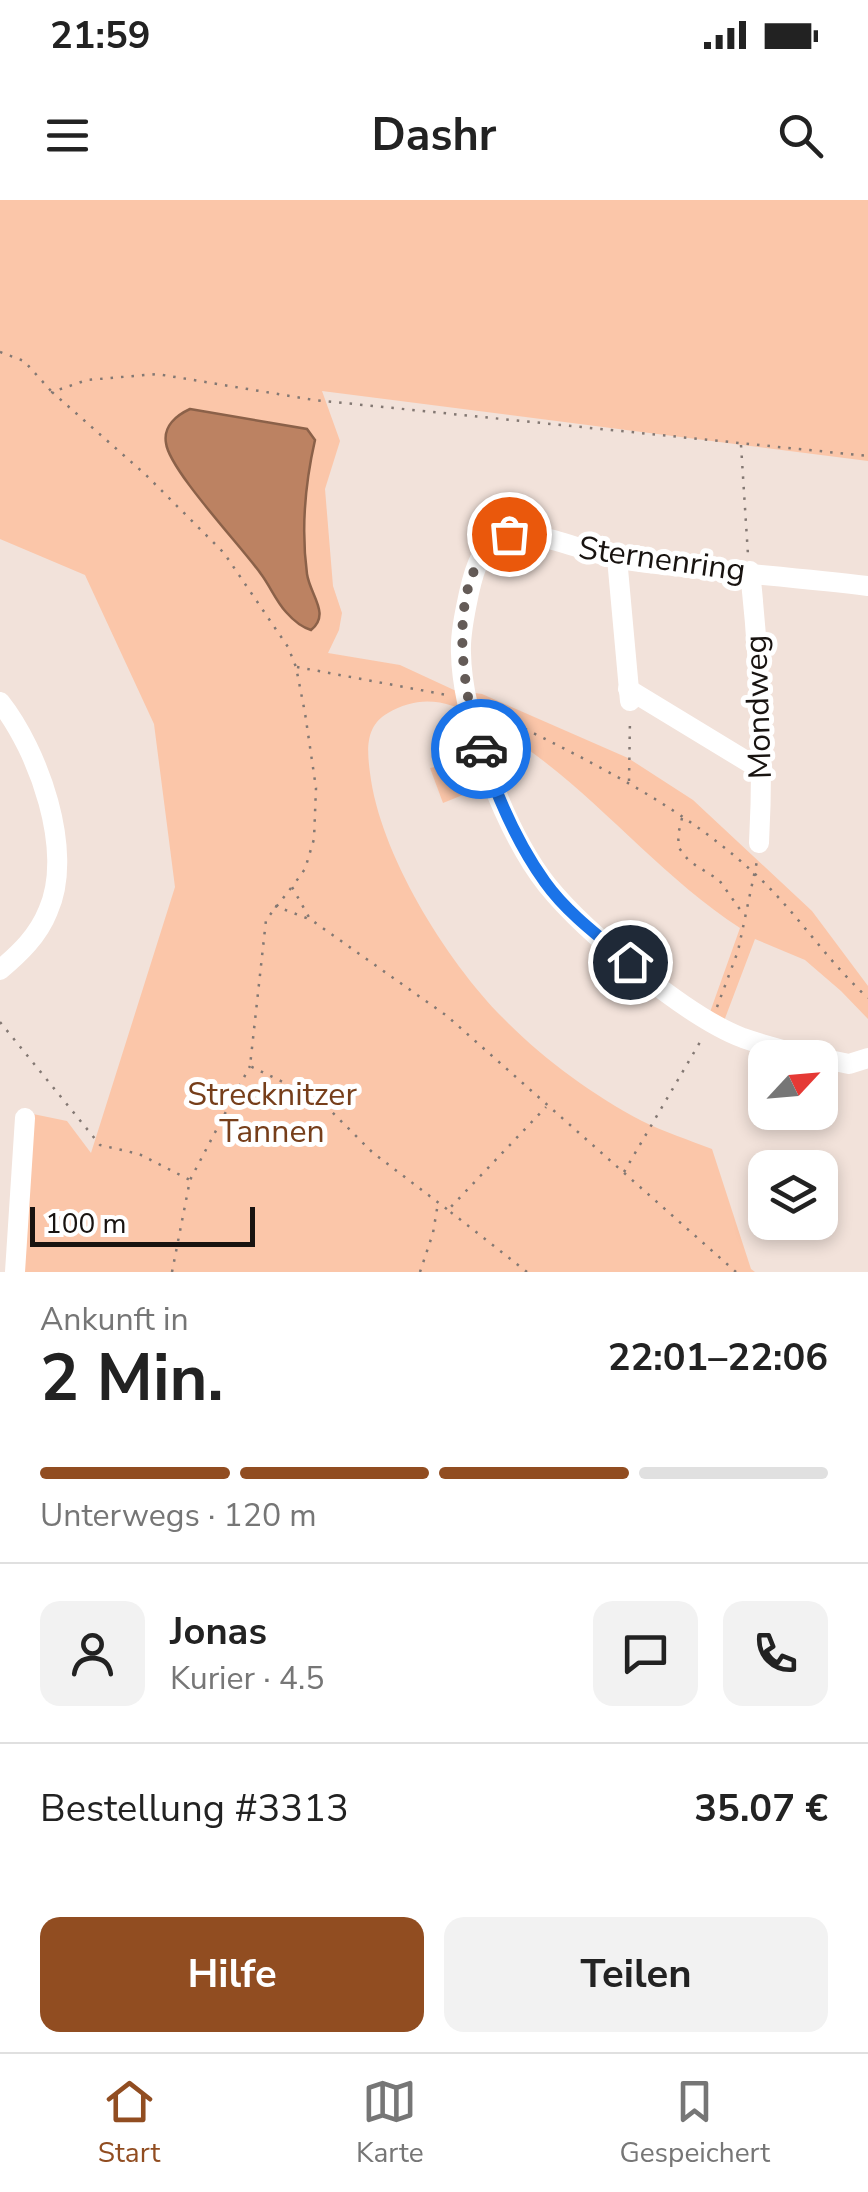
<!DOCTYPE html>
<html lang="de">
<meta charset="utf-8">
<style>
:root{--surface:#fff;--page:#f2f2f2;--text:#222;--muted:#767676;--line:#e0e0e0;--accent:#914d21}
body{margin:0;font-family:"Nunito Sans",sans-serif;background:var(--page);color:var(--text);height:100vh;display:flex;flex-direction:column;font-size:38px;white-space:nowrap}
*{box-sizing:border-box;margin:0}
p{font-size:32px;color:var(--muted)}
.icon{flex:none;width:55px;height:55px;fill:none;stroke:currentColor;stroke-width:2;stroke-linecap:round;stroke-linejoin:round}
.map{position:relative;height:1072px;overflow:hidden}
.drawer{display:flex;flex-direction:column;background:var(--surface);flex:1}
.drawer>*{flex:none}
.needle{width:65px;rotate:64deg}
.controls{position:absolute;left:748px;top:840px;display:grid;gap:20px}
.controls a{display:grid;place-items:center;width:90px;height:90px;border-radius:20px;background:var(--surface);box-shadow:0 5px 15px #0003;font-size:50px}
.scale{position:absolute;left:30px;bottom:25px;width:225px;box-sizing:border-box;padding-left:10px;border:5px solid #181310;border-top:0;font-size:28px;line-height:35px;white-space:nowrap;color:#181310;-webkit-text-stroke:8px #fff;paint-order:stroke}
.pin{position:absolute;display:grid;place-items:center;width:85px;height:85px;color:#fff;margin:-42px;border:5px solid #fff;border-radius:50%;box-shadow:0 2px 10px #0007}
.courier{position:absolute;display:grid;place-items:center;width:100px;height:100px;margin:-50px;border:8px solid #1a73e8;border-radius:50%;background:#fff;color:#222;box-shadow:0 2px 12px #0007}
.headline em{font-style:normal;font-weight:700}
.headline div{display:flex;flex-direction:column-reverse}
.headline{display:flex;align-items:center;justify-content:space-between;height:170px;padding:0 40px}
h1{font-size:65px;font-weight:700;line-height:75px}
.bar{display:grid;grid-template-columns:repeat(4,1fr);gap:15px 10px;align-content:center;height:120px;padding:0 40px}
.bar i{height:12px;border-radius:8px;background:var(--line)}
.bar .active{background:var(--accent)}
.bar p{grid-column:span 4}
.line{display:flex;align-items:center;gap:25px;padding:0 40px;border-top:2px solid var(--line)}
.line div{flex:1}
.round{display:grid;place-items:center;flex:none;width:105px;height:105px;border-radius:20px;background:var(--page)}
.primary-button{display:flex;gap:20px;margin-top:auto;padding:20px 40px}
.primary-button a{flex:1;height:115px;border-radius:20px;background:var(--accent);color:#fff;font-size:40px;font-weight:700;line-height:115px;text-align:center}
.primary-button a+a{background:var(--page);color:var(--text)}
.status{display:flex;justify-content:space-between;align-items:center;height:70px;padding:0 50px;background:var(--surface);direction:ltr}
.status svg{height:28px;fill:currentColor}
header{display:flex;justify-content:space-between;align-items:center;height:130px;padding:0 40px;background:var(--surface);font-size:45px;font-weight:700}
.tabs{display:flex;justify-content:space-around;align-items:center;height:140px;border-top:2px solid var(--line);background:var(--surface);font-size:28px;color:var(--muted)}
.tabs a{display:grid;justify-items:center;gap:5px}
.tabs .active{color:var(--accent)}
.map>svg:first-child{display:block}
.green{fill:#fbc6a9}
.water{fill:#bc8262;stroke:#8b6149;stroke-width:2.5}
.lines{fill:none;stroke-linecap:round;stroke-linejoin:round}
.path{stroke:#837873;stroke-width:2.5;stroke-dasharray:2.5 8;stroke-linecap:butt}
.minor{stroke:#fff;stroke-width:20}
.done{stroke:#645b57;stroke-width:10;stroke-dasharray:0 18}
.route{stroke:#1a73e8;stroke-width:12}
.labels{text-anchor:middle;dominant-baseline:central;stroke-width:10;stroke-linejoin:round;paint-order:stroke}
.street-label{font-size:32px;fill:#181310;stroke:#fff}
.park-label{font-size:32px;fill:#763e1a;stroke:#fff}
</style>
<div class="status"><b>21:59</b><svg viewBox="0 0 49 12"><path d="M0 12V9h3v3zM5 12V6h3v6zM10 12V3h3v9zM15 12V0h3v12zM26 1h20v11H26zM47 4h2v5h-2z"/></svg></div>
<header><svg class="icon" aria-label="menu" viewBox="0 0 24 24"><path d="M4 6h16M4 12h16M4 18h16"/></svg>Dashr<svg class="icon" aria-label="search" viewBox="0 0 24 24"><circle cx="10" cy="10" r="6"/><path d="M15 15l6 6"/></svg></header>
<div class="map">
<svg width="868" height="1072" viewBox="0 0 868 1072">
<rect width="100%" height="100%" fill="#f2e2da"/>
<!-- green -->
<g class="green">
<path d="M 0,0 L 868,0 L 868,261 L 322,191 L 340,241 L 325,289 L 333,386 L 342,413 L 339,430 L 328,453 L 400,465 L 454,490 L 482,494 L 628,558 L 693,600 L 812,711 L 868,786 L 868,819 L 841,791 L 805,760 L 755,739 L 724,821 L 709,815 L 740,728 C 657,674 596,594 513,539 C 494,527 474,513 453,506 C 429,498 409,501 388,513 C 365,526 367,550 370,573 C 380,655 448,764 507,822 C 545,860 594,896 642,921 C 664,932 689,940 712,949 L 751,1069 L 755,1072 L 24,1072 L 33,914 L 67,921 L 91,953 L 175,687 L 154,524 L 85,375 L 0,339 Z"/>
<path d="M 470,560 L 480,588 L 443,603 L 430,568 Z"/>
</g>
<!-- water -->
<path class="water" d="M 190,209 L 307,229 L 315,240 C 305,284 301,329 307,374 C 310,395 331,414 311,430 C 301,427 293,420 286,412 C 276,401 270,386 261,374 C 242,347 169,270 166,243 C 163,226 177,215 190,209 Z"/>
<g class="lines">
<!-- path -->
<g class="path">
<path d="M 0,152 L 24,161 L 52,192"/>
<path d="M 741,245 L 748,355"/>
<path d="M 297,467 L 447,495"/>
<path d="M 487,510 C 581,557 676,601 754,673 C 796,711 826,760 868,798"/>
<path d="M 629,581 L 630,519"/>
<path d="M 682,618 L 678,635 L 679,648 L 689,661 L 719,680 L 744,715"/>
<path d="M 291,688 L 266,720 L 250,866 L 320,900 L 372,952 L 448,1010"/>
<path d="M 275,706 L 309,719"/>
<path d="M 717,807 L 738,751 L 757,661"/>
<path d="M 0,822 L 100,945 L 139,954 L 190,980"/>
<path d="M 624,972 L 703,837"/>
<path d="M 172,1072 L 190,980 L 250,866"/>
<path d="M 420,1072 L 433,1033 L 438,1003"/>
<path d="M 527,1072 L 448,1010 L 546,907"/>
<path d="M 736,1072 L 447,816 L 310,719 L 292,687 L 305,669 L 314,639 L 316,588 L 305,513 L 296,467 L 288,447 L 224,353 L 146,275 L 52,192 L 87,180 L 157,174 L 314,200 L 868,256"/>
</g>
<!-- minor -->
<g class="minor">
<path d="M 617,358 L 630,501"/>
<path d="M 750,371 C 760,463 764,551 759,643"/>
<path d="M 628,489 L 763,571"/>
<path d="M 0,502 C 38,550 75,651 48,711 C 38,736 20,753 0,770"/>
<path d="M 816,858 C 792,853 766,846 743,838 C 687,817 585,732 547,685 C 506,633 462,519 461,453 C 460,434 465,412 469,393 C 474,370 482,340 509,334 C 535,329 591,354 619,359 C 701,371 786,376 868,386"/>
<path d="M 820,858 L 849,864 L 868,858"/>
<path d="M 15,1072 L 25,918"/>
</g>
</g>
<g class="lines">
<!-- done -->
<path class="done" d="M 481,549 C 462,492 441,365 509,334"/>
<!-- route -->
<path class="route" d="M 481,549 C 496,594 517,643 545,682 C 567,713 601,738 630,762"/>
</g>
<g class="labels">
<!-- street labels -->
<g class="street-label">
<text transform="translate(662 359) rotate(8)">Sternenring</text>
<text transform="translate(758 507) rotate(-92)">Mondweg</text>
</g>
<!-- park labels -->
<g class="park-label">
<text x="272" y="894">Strecknitzer<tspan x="272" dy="37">Tannen</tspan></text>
</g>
</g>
</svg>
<div class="controls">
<a><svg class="needle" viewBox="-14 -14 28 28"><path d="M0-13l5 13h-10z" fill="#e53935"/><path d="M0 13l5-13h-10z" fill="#767676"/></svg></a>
<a><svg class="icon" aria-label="layers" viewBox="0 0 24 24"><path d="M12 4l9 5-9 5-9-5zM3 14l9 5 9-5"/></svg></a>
</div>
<div class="scale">100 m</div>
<div class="pin" style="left:509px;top:334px;background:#ea580c"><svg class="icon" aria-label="bag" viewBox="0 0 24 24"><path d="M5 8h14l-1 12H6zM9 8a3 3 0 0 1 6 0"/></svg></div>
<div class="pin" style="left:630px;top:762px;background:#1f2937"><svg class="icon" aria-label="home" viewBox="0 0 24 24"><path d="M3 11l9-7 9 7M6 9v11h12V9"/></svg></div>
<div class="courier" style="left:481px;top:549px"><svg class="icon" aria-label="car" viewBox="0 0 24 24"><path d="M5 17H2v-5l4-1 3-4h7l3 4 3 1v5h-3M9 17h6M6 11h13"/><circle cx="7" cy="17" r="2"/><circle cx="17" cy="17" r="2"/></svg></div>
</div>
<section class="drawer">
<div class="headline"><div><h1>2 Min.</h1><p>Ankunft in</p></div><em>22:01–22:06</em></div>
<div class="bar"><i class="active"></i><i class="active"></i><i class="active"></i><i></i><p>Unterwegs · 120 m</p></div>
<div class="line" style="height:180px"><a class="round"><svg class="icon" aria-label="person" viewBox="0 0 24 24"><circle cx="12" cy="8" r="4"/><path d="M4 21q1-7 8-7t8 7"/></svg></a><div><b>Jonas</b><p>Kurier · 4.5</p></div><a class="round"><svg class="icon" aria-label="chat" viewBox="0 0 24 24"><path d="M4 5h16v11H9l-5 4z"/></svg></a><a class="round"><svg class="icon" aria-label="phone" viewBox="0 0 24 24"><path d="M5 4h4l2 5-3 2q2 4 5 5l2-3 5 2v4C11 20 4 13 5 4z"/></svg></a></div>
<div class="line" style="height:130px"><div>Bestellung #3313</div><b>35.07 €</b></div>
<div class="primary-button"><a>Hilfe</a><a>Teilen</a></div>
</section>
<nav class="tabs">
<a class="active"><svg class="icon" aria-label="home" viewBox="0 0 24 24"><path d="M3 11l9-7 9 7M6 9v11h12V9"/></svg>Start</a>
<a><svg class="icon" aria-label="map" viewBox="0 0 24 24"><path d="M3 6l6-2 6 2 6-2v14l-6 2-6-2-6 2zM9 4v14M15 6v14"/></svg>Karte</a>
<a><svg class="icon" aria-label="saved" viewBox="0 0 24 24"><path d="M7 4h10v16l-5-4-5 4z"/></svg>Gespeichert</a>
</nav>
